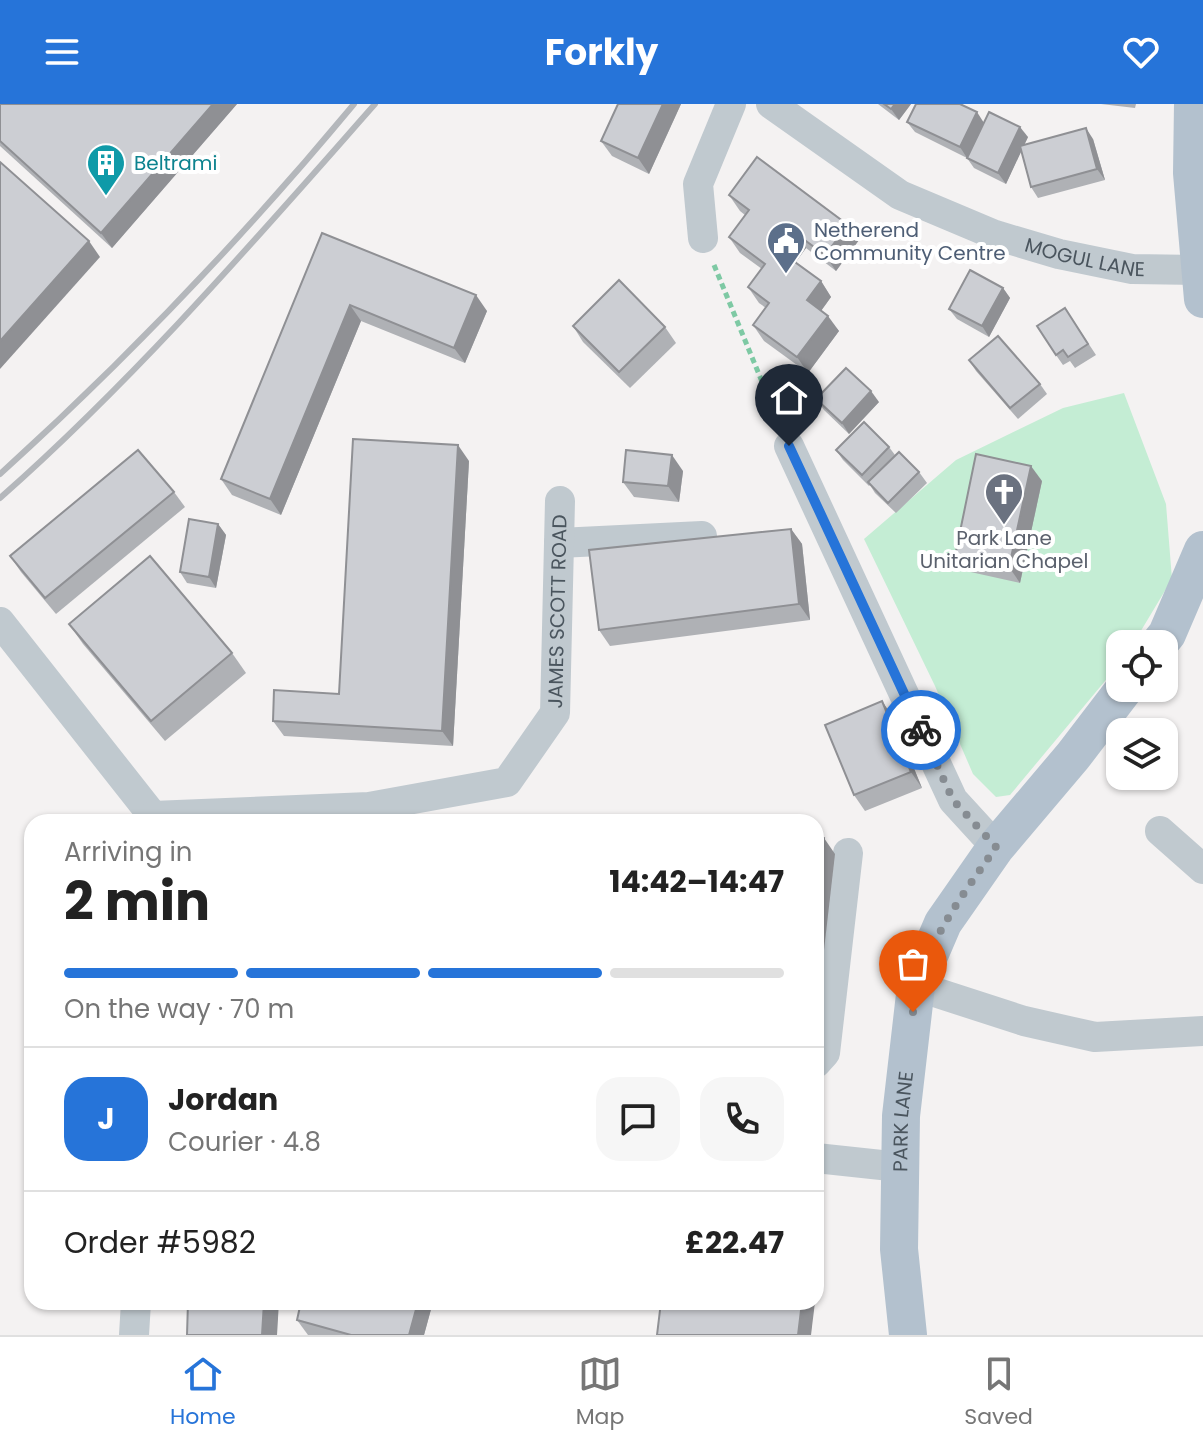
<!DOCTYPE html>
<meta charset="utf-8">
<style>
:root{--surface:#fff;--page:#f6f6f6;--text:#222;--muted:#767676;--line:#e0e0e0;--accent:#2674d9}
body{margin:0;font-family:Poppins,sans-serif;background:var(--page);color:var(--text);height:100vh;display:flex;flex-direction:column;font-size:30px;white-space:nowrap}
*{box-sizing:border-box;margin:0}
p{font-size:26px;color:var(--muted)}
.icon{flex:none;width:44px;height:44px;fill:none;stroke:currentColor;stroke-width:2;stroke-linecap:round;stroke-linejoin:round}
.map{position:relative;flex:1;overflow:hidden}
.sheet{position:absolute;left:24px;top:710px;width:800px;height:496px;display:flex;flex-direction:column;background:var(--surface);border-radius:24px;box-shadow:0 2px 6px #0004}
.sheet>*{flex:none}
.buttons{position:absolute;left:1106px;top:526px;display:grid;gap:16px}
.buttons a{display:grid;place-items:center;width:72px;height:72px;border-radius:16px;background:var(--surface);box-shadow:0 2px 6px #0004;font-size:40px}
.pin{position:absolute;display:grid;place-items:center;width:68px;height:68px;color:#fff;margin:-82px -34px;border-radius:50% 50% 50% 0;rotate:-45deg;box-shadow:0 0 8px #0007}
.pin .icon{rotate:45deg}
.courier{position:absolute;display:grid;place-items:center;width:80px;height:80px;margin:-40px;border:6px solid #2674d9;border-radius:50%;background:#fff;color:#222;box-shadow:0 2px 10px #0007}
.head em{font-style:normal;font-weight:700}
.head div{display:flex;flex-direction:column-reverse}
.head{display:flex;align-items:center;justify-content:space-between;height:136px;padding:0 40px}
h1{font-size:52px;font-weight:700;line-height:60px}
.bar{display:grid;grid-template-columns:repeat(4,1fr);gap:12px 8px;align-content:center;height:96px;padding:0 40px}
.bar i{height:10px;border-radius:6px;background:var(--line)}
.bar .current{background:var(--accent)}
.bar p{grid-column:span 4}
.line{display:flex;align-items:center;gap:20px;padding:0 40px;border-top:2px solid var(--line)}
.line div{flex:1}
.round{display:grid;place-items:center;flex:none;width:84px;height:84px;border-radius:24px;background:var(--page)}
header{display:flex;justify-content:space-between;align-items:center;height:104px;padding:0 40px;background:var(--accent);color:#fff;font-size:36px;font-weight:700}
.menu{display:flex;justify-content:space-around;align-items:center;height:112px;border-top:2px solid var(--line);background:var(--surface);font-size:22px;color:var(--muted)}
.menu a{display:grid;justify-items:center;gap:4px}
.menu .current{color:var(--accent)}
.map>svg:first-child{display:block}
.green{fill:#c4edd4}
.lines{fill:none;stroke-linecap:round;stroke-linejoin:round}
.path{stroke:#7ec9a4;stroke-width:5;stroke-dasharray:6 4;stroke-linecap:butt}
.minor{stroke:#c0c9cf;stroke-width:30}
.major{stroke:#b3c1ce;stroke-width:38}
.rail{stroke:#b4b7bb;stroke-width:6}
.wall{fill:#afb1b5}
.shaded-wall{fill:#8f9094}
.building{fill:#ccced3;stroke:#8f9094;stroke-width:2}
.done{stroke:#868c92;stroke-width:8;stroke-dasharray:0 14.4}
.route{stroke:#2674d9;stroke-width:10}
.labels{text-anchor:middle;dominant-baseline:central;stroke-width:8;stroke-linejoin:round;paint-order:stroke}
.culture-label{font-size:20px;fill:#0d838f;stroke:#fff;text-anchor:start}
.service-label{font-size:20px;fill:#4e5e75;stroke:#fff;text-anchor:start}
.street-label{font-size:20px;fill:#4a555e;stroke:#fff}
.worship-label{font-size:20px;fill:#5b616d;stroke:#fff}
</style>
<header><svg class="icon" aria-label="menu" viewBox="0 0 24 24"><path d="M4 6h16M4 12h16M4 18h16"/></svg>Forkly<svg class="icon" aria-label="heart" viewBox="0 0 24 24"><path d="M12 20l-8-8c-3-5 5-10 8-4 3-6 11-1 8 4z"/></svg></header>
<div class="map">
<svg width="1203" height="1231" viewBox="0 0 1203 1231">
<rect width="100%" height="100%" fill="#f4f2f2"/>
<!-- green -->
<path class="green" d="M 1124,289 L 1166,400 L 1172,475 L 1133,540 L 1120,540 L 1120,559 L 1010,691 L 996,693 L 973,670 L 935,582 L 864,435 L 956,356 L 1063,304 Z"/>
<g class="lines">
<!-- path -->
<path class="path" d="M 714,161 L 777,314"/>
<!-- minor -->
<g class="minor">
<path id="s1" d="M 771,0 L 900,91 L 995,131 L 1059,150 L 1132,165 L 1199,166"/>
<path d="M 703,134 L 698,80 L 731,0"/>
<path d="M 789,342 L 953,696 L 996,743"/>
<path d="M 559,439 L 702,432"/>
<path d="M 0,518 L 153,712"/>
<path id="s2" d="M 153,718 L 153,712 L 369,703 L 507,678 L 555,609 L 560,397"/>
<path d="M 1160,727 L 1203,765"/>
<path d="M 916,882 L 1024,917 L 1095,933 L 1203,927"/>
<path d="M 816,959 L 825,949 L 848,749"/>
<path d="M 816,1054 L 900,1063"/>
<path d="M 134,1231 L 136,1198"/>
</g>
<!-- major -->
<g class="major">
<path d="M 1193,0 L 1192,69 L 1203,195"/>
<path d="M 1159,540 L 1167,530 L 1203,446"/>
<path id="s3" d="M 908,1231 L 899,1145 L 901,1012 L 916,882 L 943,819 L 996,743 L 1073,652 L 1125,584"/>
</g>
<!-- rail -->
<g class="rail">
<path d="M 0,370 C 125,257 246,130 354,0"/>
<path d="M 0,394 C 136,274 255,136 375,0"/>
</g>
</g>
<!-- wall -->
<g class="wall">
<path d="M 0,0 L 237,0 L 112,144 L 0,42 Z"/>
<path d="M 618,0 L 681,0 L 649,70 L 612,52 L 601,37 Z"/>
<path d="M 878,0 L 911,0 L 899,16 Z"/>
<path d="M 1101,0 L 1136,0 L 1135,4 Z"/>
<path d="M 907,18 L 984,18 L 1028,33 L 1024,41 L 1093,35 L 1105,76 L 1038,94 L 1031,83 L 1021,47 L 1006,80 L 974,64 L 967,54 L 915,28 Z"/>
<path d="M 729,91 L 859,136 L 836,167 L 806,144 L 796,158 L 821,177 L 831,193 L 821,207 L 839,227 L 808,269 L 764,237 L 753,221 L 766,204 L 759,199 L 748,183 L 762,165 L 740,149 L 729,133 L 745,111 L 740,107 Z"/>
<path d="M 322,129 L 487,207 L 465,259 L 361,217 L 281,411 L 232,391 L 221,375 Z"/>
<path d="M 1003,184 L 1010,194 L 989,233 L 957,215 L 949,205 Z"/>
<path d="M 1065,204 L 1096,251 L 1075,264 L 1070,257 L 1063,261 L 1056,251 Z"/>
<path d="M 573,222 L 665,223 L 676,239 L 630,284 L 583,238 Z"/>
<path d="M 969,256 L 1040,280 L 1047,290 L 1018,315 L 976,267 Z"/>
<path d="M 816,295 L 879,298 L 849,330 L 824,306 Z"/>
<path d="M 889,343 L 895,351 L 919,368 L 927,379 L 896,409 L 875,389 L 870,381 L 869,382 L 843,356 L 836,346 Z"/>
<path d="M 469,357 L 453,642 L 284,632 L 273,617 L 339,590 Z"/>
<path d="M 683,367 L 679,398 L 634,393 L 623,378 Z"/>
<path d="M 1042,377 L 1020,479 L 966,467 L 955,452 Z"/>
<path d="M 174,388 L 185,403 L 56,510 L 21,468 L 10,452 Z"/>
<path d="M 218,420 L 226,431 L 216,484 L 187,479 L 180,468 Z"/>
<path d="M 791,425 L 802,440 L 810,516 L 610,542 L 599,526 Z"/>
<path d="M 69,520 L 232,549 L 246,569 L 165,637 L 83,540 Z"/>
<path d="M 893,613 L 922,684 L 865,707 L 854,691 Z"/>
<path d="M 301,1198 L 433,1198 L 424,1231 L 308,1231 L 297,1216 Z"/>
</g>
<!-- shaded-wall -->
<g class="shaded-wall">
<path d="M 213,0 L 237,0 L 112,144 L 101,129 Z"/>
<path d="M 663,0 L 681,0 L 649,70 L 638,54 Z"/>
<path d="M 895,0 L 911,0 L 899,16 L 891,5 Z"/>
<path d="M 977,8 L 984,19 L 967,54 L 960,43 Z"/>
<path d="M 1020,23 L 1028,33 L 1006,80 L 998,69 Z"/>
<path d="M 1086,24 L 1093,35 L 1105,76 L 1097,65 Z"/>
<path d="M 848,121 L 859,136 L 836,167 L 825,151 Z"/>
<path d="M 795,129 L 806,144 L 792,163 L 781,148 Z"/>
<path d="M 89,137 L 100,153 L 0,265 L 0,237 Z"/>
<path d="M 821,177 L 831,193 L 818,211 L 807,196 Z"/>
<path d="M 1003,184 L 1010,194 L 989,233 L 982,222 Z"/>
<path d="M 476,191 L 487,207 L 465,259 L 454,244 Z"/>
<path d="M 350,201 L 361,217 L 281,411 L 270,395 Z"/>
<path d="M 828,212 L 839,227 L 808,269 L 797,253 Z"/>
<path d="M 871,287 L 879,298 L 849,330 L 842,319 Z"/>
<path d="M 458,341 L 469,357 L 453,642 L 442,627 Z"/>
<path d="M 672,351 L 683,367 L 679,398 L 668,382 Z"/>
<path d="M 1031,362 L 1042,377 L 1020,479 L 1009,463 Z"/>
<path d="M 218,420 L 226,431 L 216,484 L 209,473 Z"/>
<path d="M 791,425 L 802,440 L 810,516 L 799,500 Z"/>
<path d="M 882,597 L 893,613 L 922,684 L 911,668 Z"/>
<path d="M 824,734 L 835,750 L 816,916 L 816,804 Z"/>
<path d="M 264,1198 L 279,1198 L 277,1231 L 262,1231 Z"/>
<path d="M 418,1198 L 433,1198 L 424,1231 L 409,1231 Z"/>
<path d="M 802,1198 L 815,1198 L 811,1231 L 798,1231 Z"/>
</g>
<!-- building -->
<g class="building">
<path d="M 0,0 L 213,0 L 101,129 L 0,37 Z"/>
<path d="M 618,0 L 663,0 L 638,54 L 601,37 Z"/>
<path d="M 884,0 L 895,0 L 891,5 Z"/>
<path d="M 916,0 L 960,0 L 977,8 L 960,43 L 907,18 Z"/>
<path d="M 989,8 L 1020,23 L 998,69 L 967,54 Z"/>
<path d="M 1086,24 L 1097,65 L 1031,83 L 1020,42 Z"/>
<path d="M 757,53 L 848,121 L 825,151 L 795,129 L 781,148 L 821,177 L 807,196 L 828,212 L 797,253 L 753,221 L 769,199 L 748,183 L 765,160 L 729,133 L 749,106 L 729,91 Z"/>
<path d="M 0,58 L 89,137 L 0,237 Z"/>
<path d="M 322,129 L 476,191 L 454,244 L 350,201 L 270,395 L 221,375 Z"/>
<path d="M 970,166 L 1003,184 L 982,222 L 949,205 Z"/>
<path d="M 619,176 L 665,223 L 619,268 L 573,222 Z"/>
<path d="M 1065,204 L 1088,240 L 1068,253 L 1063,246 L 1056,251 L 1037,222 Z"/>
<path d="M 998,232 L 1040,280 L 1010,304 L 969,256 Z"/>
<path d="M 846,264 L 871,287 L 842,319 L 816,295 Z"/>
<path d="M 864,318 L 889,343 L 862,371 L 836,346 Z"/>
<path d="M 353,335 L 458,341 L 442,627 L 273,617 L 274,586 L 339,590 Z"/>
<path d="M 138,346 L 174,388 L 45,494 L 10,452 Z"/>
<path d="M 626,346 L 672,351 L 668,382 L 623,378 Z"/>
<path d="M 899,348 L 919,368 L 888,399 L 868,378 Z"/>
<path d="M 976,350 L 1031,362 L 1009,463 L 955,452 Z"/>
<path d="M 189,415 L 218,420 L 209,473 L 180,468 Z"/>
<path d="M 791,425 L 799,500 L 599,526 L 589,446 Z"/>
<path d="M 150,452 L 232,549 L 151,617 L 69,520 Z"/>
<path d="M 882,597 L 911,668 L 854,691 L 825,621 Z"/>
<path d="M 645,714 L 682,718 L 644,718 Z"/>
<path d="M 816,733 L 824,734 L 816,804 Z"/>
<path d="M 188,1198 L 264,1198 L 262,1231 L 187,1231 Z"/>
<path d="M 301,1198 L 418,1198 L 409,1231 L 351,1231 L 297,1216 Z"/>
<path d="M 661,1198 L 802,1198 L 798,1231 L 657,1231 Z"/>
</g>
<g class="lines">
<!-- done -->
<path class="done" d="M 913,908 C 920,845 961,794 996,743 L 953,696 L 921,626"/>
<!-- route -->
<path class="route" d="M 789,342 L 921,626"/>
</g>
<!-- icons -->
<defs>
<g id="building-pin" transform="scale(2)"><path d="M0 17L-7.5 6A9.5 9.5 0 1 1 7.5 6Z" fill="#0f9aa8" stroke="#fff"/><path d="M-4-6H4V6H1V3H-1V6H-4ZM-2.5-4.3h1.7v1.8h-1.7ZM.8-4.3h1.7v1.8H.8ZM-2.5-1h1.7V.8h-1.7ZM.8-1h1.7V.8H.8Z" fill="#fff"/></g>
<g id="civic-pin" transform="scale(2)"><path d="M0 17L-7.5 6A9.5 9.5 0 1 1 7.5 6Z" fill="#5c6f8a" stroke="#fff"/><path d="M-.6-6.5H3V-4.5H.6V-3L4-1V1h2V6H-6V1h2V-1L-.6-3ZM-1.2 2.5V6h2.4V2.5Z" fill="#fff"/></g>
<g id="church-pin" transform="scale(2)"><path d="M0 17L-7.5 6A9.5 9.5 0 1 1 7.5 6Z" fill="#6b7280" stroke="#fff"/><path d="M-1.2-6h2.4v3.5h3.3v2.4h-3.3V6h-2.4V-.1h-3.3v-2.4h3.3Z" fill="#fff"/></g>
</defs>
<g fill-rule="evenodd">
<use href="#building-pin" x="106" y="59"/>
<use href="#civic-pin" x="786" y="137"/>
<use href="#church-pin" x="1004" y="388"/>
</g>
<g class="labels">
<!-- culture labels -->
<g class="culture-label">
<text x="134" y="59">Beltrami</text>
</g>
<!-- service labels -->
<g class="service-label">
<text x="814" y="126">Netherend<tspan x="814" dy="23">Community Centre</tspan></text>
</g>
<!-- street labels -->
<g class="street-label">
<text stroke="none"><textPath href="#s1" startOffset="354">MOGUL LANE</textPath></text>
<text stroke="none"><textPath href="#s2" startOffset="548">JAMES SCOTT ROAD</textPath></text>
<text stroke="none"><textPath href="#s3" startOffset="214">PARK LANE</textPath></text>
</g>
<!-- worship labels -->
<g class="worship-label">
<text x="1004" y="434">Park Lane<tspan x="1004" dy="23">Unitarian Chapel</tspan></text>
</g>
</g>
</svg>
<div class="buttons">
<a><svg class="icon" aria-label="locate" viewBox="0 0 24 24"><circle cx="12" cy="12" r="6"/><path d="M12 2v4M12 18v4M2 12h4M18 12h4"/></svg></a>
<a><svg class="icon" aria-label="layers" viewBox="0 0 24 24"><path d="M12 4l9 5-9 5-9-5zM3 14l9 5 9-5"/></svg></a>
</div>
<div class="pin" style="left:913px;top:908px;background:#ea580c"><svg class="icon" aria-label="bag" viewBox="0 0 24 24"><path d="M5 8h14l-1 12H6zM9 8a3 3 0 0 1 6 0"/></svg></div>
<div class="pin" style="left:789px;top:342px;background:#1f2937"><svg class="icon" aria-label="home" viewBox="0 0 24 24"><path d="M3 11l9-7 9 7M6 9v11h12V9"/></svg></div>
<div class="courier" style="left:921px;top:626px"><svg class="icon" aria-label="bike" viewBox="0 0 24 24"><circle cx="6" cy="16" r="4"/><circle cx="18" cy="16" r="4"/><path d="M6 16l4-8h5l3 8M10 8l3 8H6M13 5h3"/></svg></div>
<section class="sheet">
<div class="head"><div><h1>2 min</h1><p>Arriving in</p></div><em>14:42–14:47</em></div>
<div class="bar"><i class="current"></i><i class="current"></i><i class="current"></i><i></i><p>On the way · 70 m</p></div>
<div class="line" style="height:144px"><b class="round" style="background:var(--accent);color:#fff">J</b><div><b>Jordan</b><p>Courier · 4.8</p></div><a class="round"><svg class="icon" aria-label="chat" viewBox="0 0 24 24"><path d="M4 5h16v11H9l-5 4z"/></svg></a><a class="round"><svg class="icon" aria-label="phone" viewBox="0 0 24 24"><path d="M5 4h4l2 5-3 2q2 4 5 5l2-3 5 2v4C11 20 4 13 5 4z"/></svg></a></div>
<div class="line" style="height:104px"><div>Order #5982</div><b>£22.47</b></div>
</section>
</div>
<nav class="menu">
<a class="current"><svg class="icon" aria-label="home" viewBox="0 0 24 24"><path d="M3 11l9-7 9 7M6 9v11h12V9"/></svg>Home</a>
<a><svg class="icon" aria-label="map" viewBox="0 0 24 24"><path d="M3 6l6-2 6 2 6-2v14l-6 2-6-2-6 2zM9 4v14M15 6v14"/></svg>Map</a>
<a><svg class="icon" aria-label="saved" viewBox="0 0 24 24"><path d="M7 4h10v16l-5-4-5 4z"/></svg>Saved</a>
</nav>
